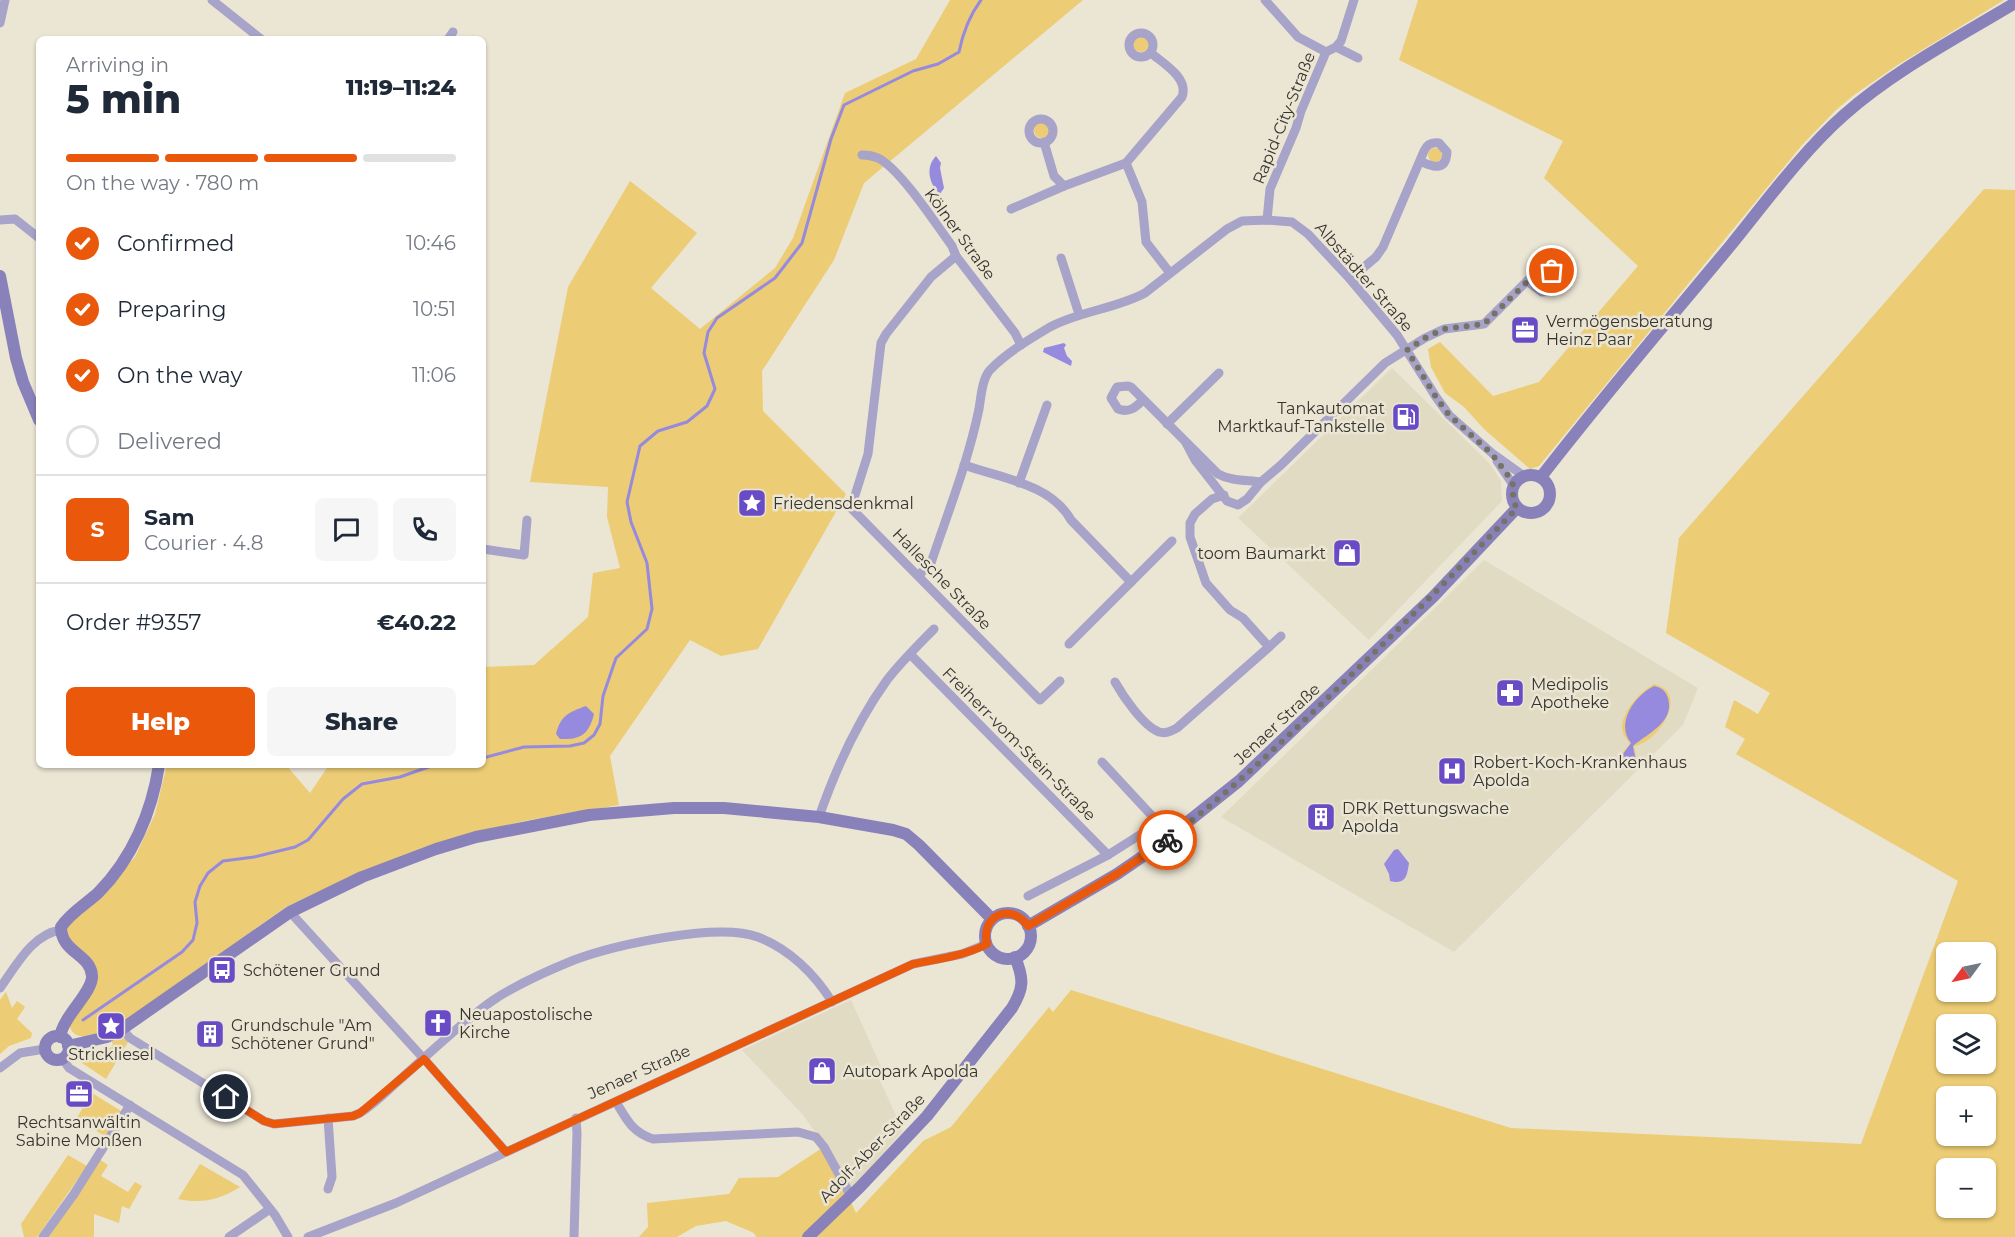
<!DOCTYPE html>
<meta charset="utf-8">
<style>
:root{--surface:#fff;--page:#f6f6f7;--text:#1f2937;--muted:#747a83;--line:#e0e1e3;--accent:#ea580c}
body{margin:0;font-family:Montserrat,sans-serif;background:var(--page);color:var(--text);height:100vh;display:flex;flex-direction:column;font-size:22px;white-space:nowrap}
*{box-sizing:border-box;margin:0}
p{font-size:20px;color:var(--muted)}
.icon{flex:none;width:33px;height:33px;fill:none;stroke:currentColor;stroke-width:2;stroke-linecap:round;stroke-linejoin:round}
.map{position:relative;flex:1;overflow:hidden}
.side{position:absolute;left:36px;top:36px;width:450px;height:732px;display:flex;flex-direction:column;background:var(--surface);border-radius:9px;box-shadow:0 2px 4px #0004}
.side>*{flex:none}
.needle{width:39px;rotate:237deg}
.tools{position:absolute;left:1936px;top:942px;display:grid;gap:12px}
.tools a{display:grid;place-items:center;width:60px;height:60px;border-radius:9px;background:var(--surface);box-shadow:0 2px 4px #0004;font-size:30px}
.pin{position:absolute;display:grid;place-items:center;width:51px;height:51px;color:#fff;margin:-26px;border:3px solid #fff;border-radius:50%;box-shadow:0 2px 6px #0007}
.courier{position:absolute;display:grid;place-items:center;width:60px;height:60px;margin:-30px;border:4px solid #ea580c;border-radius:50%;background:#fff;color:#222;box-shadow:0 2px 8px #0007}
.headline em{font-style:normal;font-weight:800}
.headline div{display:flex;flex-direction:column-reverse}
.headline{display:flex;align-items:center;justify-content:space-between;height:102px;padding:0 30px}
h1{font-size:39px;font-weight:800;line-height:45px}
.bar{display:grid;grid-template-columns:repeat(4,1fr);gap:9px 6px;align-content:center;height:72px;padding:0 30px}
.bar i{height:8px;border-radius:4px;background:var(--line)}
.bar .active{background:var(--accent)}
.bar p{grid-column:span 4}
.line{display:flex;align-items:center;gap:15px;padding:0 30px;border-top:2px solid var(--line)}
.line div{flex:1}
.round{display:grid;place-items:center;flex:none;width:63px;height:63px;border-radius:9px;background:var(--page)}
ol{padding:0 30px;list-style:none}
li{display:flex;align-items:center;gap:18px;height:66px}
li p{margin-inline-start:auto}
li .icon{padding:6px;border-radius:50%;background:var(--accent);color:#fff;stroke-width:4}
li:last-child{color:var(--muted)}
li i{width:33px;height:33px;border:3px solid var(--line);border-radius:50%}
.button{display:flex;gap:12px;margin-top:auto;padding:12px 30px}
.button a{flex:1;height:69px;border-radius:9px;background:var(--accent);color:#fff;font-size:24px;font-weight:800;line-height:69px;text-align:center}
.button a+a{background:var(--page);color:var(--text)}
.map>svg:first-child{display:block}
.built{fill:#e2dbc3}
.green{fill:#eccc74;fill-rule:evenodd}
.water{fill:#968ade}
.lines{fill:none;stroke-linecap:round;stroke-linejoin:round}
.stream{stroke:#968ade;stroke-width:3}
.street{stroke:#a7a3c9;stroke-width:9}
.secondary{stroke:#8982ba;stroke-width:12}
.done{stroke:#757268;stroke-width:6;stroke-dasharray:0 10.8}
.route{stroke:#ea580c;stroke-width:8}
.labels{text-anchor:middle;dominant-baseline:central;stroke-width:5;stroke-linejoin:round;paint-order:stroke}
.street-label{font-size:16px;fill:#36342e;stroke:#ebe5d4}
.poi-label{font-size:16px;fill:#36342e;stroke:#ebe5d4;text-anchor:start}
</style>
<div class="map">
<svg width="2015" height="1237" viewBox="0 0 2015 1237">
<rect width="100%" height="100%" fill="#ebe5d4"/>
<!-- built -->
<g class="built">
<path d="M 1392,368 L 1490,464 L 1501,481 L 1502,501 L 1369,640 L 1238,518 Z"/>
<path d="M 1484,560 L 1698,688 L 1683,725 L 1454,952 L 1221,817 Z"/>
<path d="M 851,1000 L 883,1071 L 877,1074 L 903,1131 L 851,1189 L 825,1146 L 803,1115 L 742,1050 Z"/>
</g>
<!-- green -->
<g class="green">
<path d="M 950,0 L 1083,0 L 864,183 L 834,260 L 762,371 L 763,411 L 846,494 L 758,649 L 721,656 L 690,640 L 610,756 L 619,805 L 524,821 L 475,833 L 360,872 L 286,907 L 120,1024 C 106,1031 74,1048 69,1024 L 96,982 L 72,948 L 65,932 L 68,924 L 135,857 L 155,814 L 167,765 L 286,765 L 310,793 L 329,765 L 483,765 L 483,667 L 534,665 L 588,617 L 593,573 L 620,568 L 607,517 L 608,487 L 530,482 L 568,287 L 630,181 L 697,233 L 651,288 L 700,329 L 775,268 L 793,238 L 845,93 L 916,59 Z"/>
<path d="M 1418,0 L 2004,0 L 1896,66 L 1854,95 L 1836,110 L 1802,145 L 1539,466 L 1530,469 L 1485,430 L 1464,407 L 1445,393 L 1431,367 L 1428,349 L 1440,342 L 1493,396 L 1539,382 L 1638,266 L 1544,178 L 1563,141 L 1399,60 Z"/>
<circle cx="1141" cy="44" r="8"/>
<circle cx="1042" cy="130" r="8"/>
<circle cx="1435" cy="155" r="7"/>
<path d="M 1984,189 L 2015,190 L 2015,1237 L 756,1237 L 754,1233 L 726,1221 L 696,1226 L 677,1237 L 639,1237 L 648,1227 L 647,1203 L 729,1194 L 739,1178 L 778,1177 L 825,1146 L 856,1213 L 923,1141 L 951,1127 L 1049,1007 L 1053,1012 L 1071,990 L 1511,1128 L 1861,1144 L 1958,881 L 1736,754 L 1745,739 L 1725,727 L 1734,700 L 1758,714 L 1770,693 L 1666,633 L 1679,538 ZM 1947,952 L 1986,952 L 1986,992 L 1947,992 ZM 1947,1024 L 1986,1024 L 1986,1064 L 1947,1064 ZM 1947,1096 L 1986,1096 L 1986,1136 L 1947,1136 ZM 1947,1168 L 1986,1168 L 1986,1208 L 1947,1208 Z"/>
<circle cx="1544" cy="280" r="7"/>
<path d="M 1654,684 C 1691,692 1658,743 1634,746 L 1637,761 L 1633,765 L 1628,765 L 1622,758 L 1622,753 L 1630,744 C 1627,739 1622,734 1622,727 C 1623,710 1640,692 1654,684 Z"/>
<path d="M 6,992 L 12,1008 L 17,1001 L 25,1007 L 17,1019 L 32,1033 L 31,1038 L 9,1046 L 0,1054 L 0,1000 Z"/>
<path d="M 122,1036 L 128,1042 L 106,1079 L 82,1063 L 86,1053 L 113,1047 L 112,1041 Z"/>
<path d="M 92,1093 L 121,1111 L 105,1136 L 76,1119 Z"/>
<path d="M 68,1155 L 87,1166 L 37,1237 L 24,1237 L 21,1224 Z"/>
<path d="M 99,1159 L 108,1165 L 101,1176 L 128,1192 L 135,1182 L 142,1186 L 129,1209 L 122,1206 L 119,1223 L 94,1214 L 94,1237 L 46,1237 Z"/>
<path d="M 200,1164 L 240,1187 C 219,1200 202,1204 178,1199 Z"/>
</g>
<!-- water -->
<g class="water">
<path d="M 936,156 L 941,163 L 940,168 L 944,188 L 940,194 C 929,184 925,167 936,156 Z"/>
<path d="M 1064,343 L 1066,345 L 1064,348 L 1067,356 L 1072,361 L 1071,366 L 1043,352 L 1044,348 Z"/>
<path d="M 1654,686 C 1662,688 1665,690 1668,698 C 1675,722 1648,733 1633,746 L 1636,761 L 1628,764 L 1623,758 L 1623,754 L 1631,743 C 1615,723 1635,695 1654,686 Z"/>
<path d="M 586,706 L 594,714 C 589,734 581,740 560,739 L 556,734 C 560,716 569,712 586,706 Z"/>
<path d="M 1398,849 L 1409,863 C 1407,876 1406,885 1390,881 L 1389,874 L 1384,864 L 1394,850 Z"/>
</g>
<g class="lines">
<!-- stream -->
<g class="stream">
<path d="M 483,758 L 524,747 L 570,746 L 584,743 L 594,735 L 600,724 L 603,696 L 616,658 L 647,629 L 652,609 L 647,563 L 631,522 L 627,502 L 640,446 L 658,431 L 687,422 L 707,406 L 715,389 L 704,353 L 708,332 L 717,318 L 775,278 L 802,243 L 831,139 L 844,105 L 913,71 L 938,64 L 959,52 C 963,32 969,16 981,0"/>
<path d="M 83,1020 L 182,952 L 193,940 L 197,923 L 195,902 L 200,886 L 208,873 L 223,861 L 254,857 L 295,847 L 308,840 L 343,799 L 362,784 L 400,777 L 434,765"/>
</g>
<!-- street -->
<g class="street">
<path d="M 212,0 L 261,39"/>
<path d="M 1265,0 L 1298,37 L 1326,52"/>
<path d="M 0,23 L 5,0"/>
<circle cx="1141" cy="45" r="12"/>
<path d="M 448,39 L 453,32"/>
<path d="M 1336,47 L 1358,58"/>
<path d="M 1151,53 C 1164,64 1189,78 1182,97 L 1126,163 L 1142,202 L 1146,242 L 1170,273"/>
<circle cx="1041" cy="131" r="12"/>
<path d="M 1044,142 L 1054,176 L 1064,186"/>
<path d="M 862,155 C 869,155 874,156 880,159 C 903,173 935,223 952,246 L 956,256 L 1015,333 L 1021,345"/>
<path d="M 1011,209 L 1064,186 L 1126,163"/>
<path d="M 0,220 L 15,219 L 39,238"/>
<path d="M 1267,220 L 1270,189 L 1296,128 L 1301,111 L 1326,52 L 1336,47 L 1341,41 L 1354,0"/>
<path d="M 956,256 L 931,277 L 886,334 L 881,343 L 868,454 L 851,508 L 1040,700 L 1060,681"/>
<path d="M 1061,258 L 1079,314"/>
<path d="M 1350,279 L 1376,257 L 1383,247 L 1424,151 C 1427,144 1432,142 1439,143 L 1447,152 C 1446,172 1432,167 1420,161"/>
<path d="M 1143,400 C 1135,408 1129,413 1118,409 L 1111,398 L 1117,387 L 1128,386 L 1131,387 L 1218,474 C 1231,481 1246,480 1261,482"/>
<path d="M 1167,424 L 1219,373"/>
<path d="M 1186,443 L 1195,460 L 1227,501 L 1238,505 L 1247,499 L 1261,482 L 1281,465 L 1385,363 L 1425,338 L 1444,329 L 1484,324 L 1537,271 L 1545,268 L 1552,271 L 1556,281 L 1550,291 L 1542,292 L 1527,281"/>
<path d="M 1497,461 L 1514,486"/>
<path d="M 964,465 C 1001,478 1051,484 1071,520 L 1131,582"/>
<path d="M 1019,483 L 1047,405"/>
<path d="M 1224,495 L 1212,499 L 1195,514 L 1190,523 L 1190,537 L 1206,583 L 1230,610 L 1243,618 L 1269,647 L 1281,636"/>
<path d="M 483,549 L 524,555 L 527,520"/>
<path d="M 919,575 L 931,563 C 948,512 968,462 979,409 C 981,397 982,379 990,370 C 1006,353 1030,339 1050,327 C 1080,311 1115,309 1145,293 L 1227,229 L 1242,221 L 1267,220 L 1292,222 L 1308,234 L 1350,279 L 1397,335 L 1436,397 L 1449,415 L 1493,454 L 1524,476"/>
<path d="M 1069,644 L 1172,541"/>
<path d="M 910,654 L 1108,855"/>
<path d="M 1115,682 C 1123,696 1143,726 1159,732 C 1166,734 1171,731 1177,728 L 1269,647"/>
<path d="M 819,817 C 836,768 856,723 887,680 C 901,662 918,645 934,629"/>
<path d="M 1028,896 L 1108,855 L 1146,831 L 1153,825 L 1153,817 L 1102,762"/>
<path d="M 290,912 L 424,1059 L 506,1152"/>
<path d="M 0,988 C 16,966 32,934 61,930"/>
<path d="M 122,1029 L 130,1038 L 264,1121 L 274,1124 L 353,1116 L 360,1113 C 373,1105 384,1094 395,1084 C 427,1056 458,1025 492,1001 C 517,984 547,971 574,960 C 615,945 717,922 758,937 C 789,949 815,974 832,1002"/>
<path d="M 62,1058 L 69,1068 L 243,1175 L 275,1215 L 288,1237"/>
<path d="M 0,1068 L 20,1053 L 45,1049"/>
<path d="M 616,1102 C 627,1120 632,1132 653,1139 L 798,1132 L 816,1137 L 824,1147 L 851,1196"/>
<path d="M 328,1118 L 332,1177 L 328,1189"/>
<path d="M 43,1237 L 74,1194 L 130,1105"/>
<path d="M 229,1237 L 270,1209"/>
<path d="M 308,1237 L 396,1203 L 913,964 L 962,954 L 987,944"/>
<path d="M 574,1237 L 577,1133 L 576,1118"/>
</g>
<!-- secondary -->
<g class="secondary">
<path d="M 0,276 L 16,358 L 23,382 L 39,420"/>
<circle cx="1531" cy="494" r="19"/>
<path d="M 1541,477 C 1602,398 1667,322 1731,245 C 1765,203 1804,150 1844,115 C 1895,70 1957,38 2015,3"/>
<circle cx="1008" cy="936" r="23"/>
<path d="M 1028,926 L 1117,874 L 1155,848 L 1239,781 L 1433,597 L 1517,508"/>
<circle cx="57" cy="1048" r="12"/>
<path d="M 60,1037 C 63,1016 93,992 92,976 C 91,954 61,953 61,927 C 70,913 86,904 98,893 C 132,859 152,812 159,765"/>
<path d="M 68,1046 L 107,1037 L 122,1029 L 290,912 L 362,877 L 436,849 L 476,837 L 589,815 L 674,808 L 724,808 L 819,817 L 893,830 L 906,834 L 919,845 L 992,919"/>
<path d="M 808,1237 L 860,1187 L 927,1116 L 1012,1008 C 1024,988 1024,979 1015,957"/>
</g>
</g>
<g class="lines">
<!-- done -->
<path class="done" d="M 1167,840 C 1231,791 1289,736 1347,679 C 1405,623 1462,566 1517,508 C 1510,498 1515,491 1512,481 L 1492,454 L 1449,415 L 1436,397 L 1407,350 L 1425,338 L 1444,329 L 1484,324 L 1538,271 L 1545,268 L 1552,271"/>
<!-- route -->
<path class="route" d="M 226,1097 L 264,1121 L 274,1124 L 353,1116 L 360,1113 L 424,1059 L 506,1152 L 913,964 C 938,959 964,956 987,944 C 980,915 1011,902 1028,926 L 1117,874 L 1167,840"/>
</g>
<!-- icons -->
<defs>
<g id="office-square" transform="scale(1.5)"><rect x="-9" y="-9" width="18" height="18" rx="4" fill="#694cc5" stroke="#ebe5d4"/><path d="M-6-3h4V-5.5h4V-3h4V5H-6ZM-1-4.5V-3h2v-1.5ZM-6 0V1H6V0Z" fill="#fff"/></g>
<g id="fuel-square" transform="scale(1.5)"><rect x="-9" y="-9" width="18" height="18" rx="4" fill="#694cc5" stroke="#ebe5d4"/><path d="M-5.5-6h7V0h2V4h1.3V-2.5L3-4.5l.8-.8L6-3V5H2.5V1h-1V6h-7ZM-4.2-4.7v3.2H.2V-4.7Z" fill="#fff"/></g>
<g id="sight-square" transform="scale(1.5)"><rect x="-9" y="-9" width="18" height="18" rx="4" fill="#694cc5" stroke="#ebe5d4"/><path d="M0-6L1.8-2.2L6-1.7L2.9 1.2L3.7 5.4L0 3.3L-3.7 5.4L-2.9 1.2L-6-1.7L-1.8-2.2Z" fill="#fff"/></g>
<g id="shop-square" transform="scale(1.5)"><rect x="-9" y="-9" width="18" height="18" rx="4" fill="#694cc5" stroke="#ebe5d4"/><path d="M-5-2.5h2.3a2.7 3.5 0 0 1 5.4 0H5L5.5 6h-11ZM-1.5-2.5h3a1.5 2.3 0 0 0-3 0Z" fill="#fff"/></g>
<g id="pharmacy-square" transform="scale(1.5)"><rect x="-9" y="-9" width="18" height="18" rx="4" fill="#694cc5" stroke="#ebe5d4"/><path d="M-2-6h4v4h4v4h-4v4h-4v-4h-4v-4h4Z" fill="#fff"/></g>
<g id="hospital-square" transform="scale(1.5)"><rect x="-9" y="-9" width="18" height="18" rx="4" fill="#694cc5" stroke="#ebe5d4"/><path d="M-5-5h3v3.5h4V-5h3V5h-3V1.5h-4V5h-3Z" fill="#fff"/></g>
<g id="building-square" transform="scale(1.5)"><rect x="-9" y="-9" width="18" height="18" rx="4" fill="#694cc5" stroke="#ebe5d4"/><path d="M-4-6H4V6H1V3H-1V6H-4ZM-2.5-4.3h1.7v1.8h-1.7ZM.8-4.3h1.7v1.8H.8ZM-2.5-1h1.7V.8h-1.7ZM.8-1h1.7V.8H.8Z" fill="#fff"/></g>
<g id="bus-square" transform="scale(1.5)"><rect x="-9" y="-9" width="18" height="18" rx="4" fill="#694cc5" stroke="#ebe5d4"/><path d="M-5-6H5V4H4V6H2V4H-2V6H-4V4H-5ZM-3.5-4V0h7V-4ZM-3.5 1.2v1.5H-2V1.2ZM2 1.2v1.5H3.5V1.2Z" fill="#fff"/></g>
<g id="church-square" transform="scale(1.5)"><rect x="-9" y="-9" width="18" height="18" rx="4" fill="#694cc5" stroke="#ebe5d4"/><path d="M-1.2-6h2.4v3.5h3.3v2.4h-3.3V6h-2.4V-.1h-3.3v-2.4h3.3Z" fill="#fff"/></g>
</defs>
<g fill-rule="evenodd">
<use href="#office-square" x="1525" y="330"/>
<use href="#fuel-square" x="1406" y="417"/>
<use href="#sight-square" x="752" y="503"/>
<use href="#shop-square" x="1347" y="553"/>
<use href="#pharmacy-square" x="1510" y="693"/>
<use href="#hospital-square" x="1452" y="771"/>
<use href="#building-square" x="1321" y="817"/>
<use href="#bus-square" x="222" y="970"/>
<use href="#church-square" x="438" y="1023"/>
<use href="#sight-square" x="111" y="1026"/>
<use href="#building-square" x="210" y="1034"/>
<use href="#shop-square" x="822" y="1071"/>
<use href="#office-square" x="79" y="1094"/>
</g>
<g class="labels">
<!-- street labels -->
<g class="street-label">
<text transform="translate(1284 118) rotate(-68)">Rapid-City-Straße</text>
<text transform="translate(960 234) rotate(54)">Kölner Straße</text>
<text transform="translate(1364 277) rotate(49)">Albstädter Straße</text>
<text transform="translate(942 579) rotate(46)">Hallesche Straße</text>
<text transform="translate(1277 724) rotate(-43)">Jenaer Straße</text>
<text transform="translate(1019 744) rotate(45)">Freiherr-vom-Stein-Straße</text>
<text transform="translate(639 1072) rotate(-24)">Jenaer Straße</text>
<text transform="translate(872 1148) rotate(-46)">Adolf-Aber-Straße</text>
</g>
<!-- poi labels -->
<g class="poi-label">
<text x="1546" y="321">Vermögensberatung<tspan x="1546" dy="18">Heinz Paar</tspan></text>
<text x="1385" y="408" text-anchor="end">Tankautomat<tspan x="1385" dy="18">Marktkauf-Tankstelle</tspan></text>
<text x="773" y="503">Friedensdenkmal</text>
<text x="1326" y="553" text-anchor="end">toom Baumarkt</text>
<text x="1531" y="684">Medipolis<tspan x="1531" dy="18">Apotheke</tspan></text>
<text x="1473" y="762">Robert-Koch-Krankenhaus<tspan x="1473" dy="18">Apolda</tspan></text>
<text x="1342" y="808">DRK Rettungswache<tspan x="1342" dy="18">Apolda</tspan></text>
<text x="243" y="970">Schötener Grund</text>
<text x="459" y="1014">Neuapostolische<tspan x="459" dy="18">Kirche</tspan></text>
<text x="231" y="1025">Grundschule "Am<tspan x="231" dy="18">Schötener Grund"</tspan></text>
<text x="111" y="1054" text-anchor="middle">Strickliesel</text>
<text x="843" y="1071">Autopark Apolda</text>
<text x="79" y="1122" text-anchor="middle">Rechtsanwältin<tspan x="79" dy="18">Sabine Monßen</tspan></text>
</g>
</g>
</svg>
<div class="tools">
<a><svg class="needle" viewBox="-14 -14 28 28"><path d="M0-13l5 13h-10z" fill="#e53935"/><path d="M0 13l5-13h-10z" fill="#747a83"/></svg></a>
<a><svg class="icon" aria-label="layers" viewBox="0 0 24 24"><path d="M12 4l9 5-9 5-9-5zM3 14l9 5 9-5"/></svg></a>
<a>+</a>
<a>−</a>
</div>
<div class="pin" style="left:1552px;top:271px;background:#ea580c"><svg class="icon" aria-label="bag" viewBox="0 0 24 24"><path d="M5 8h14l-1 12H6zM9 8a3 3 0 0 1 6 0"/></svg></div>
<div class="pin" style="left:226px;top:1097px;background:#1f2937"><svg class="icon" aria-label="home" viewBox="0 0 24 24"><path d="M3 11l9-7 9 7M6 9v11h12V9"/></svg></div>
<div class="courier" style="left:1167px;top:840px"><svg class="icon" aria-label="bike" viewBox="0 0 24 24"><circle cx="6" cy="16" r="4"/><circle cx="18" cy="16" r="4"/><path d="M6 16l4-8h5l3 8M10 8l3 8H6M13 5h3"/></svg></div>
<section class="side">
<div class="headline"><div><h1>5 min</h1><p>Arriving in</p></div><em>11:19–11:24</em></div>
<div class="bar"><i class="active"></i><i class="active"></i><i class="active"></i><i></i><p>On the way · 780 m</p></div>
<ol>
<li><svg class="icon" aria-label="check" viewBox="0 0 24 24"><path d="M5 12l5 5 9-10"/></svg>Confirmed<p>10:46</p></li>
<li><svg class="icon" aria-label="check" viewBox="0 0 24 24"><path d="M5 12l5 5 9-10"/></svg>Preparing<p>10:51</p></li>
<li><svg class="icon" aria-label="check" viewBox="0 0 24 24"><path d="M5 12l5 5 9-10"/></svg>On the way<p>11:06</p></li>
<li><i></i>Delivered</li>
</ol>
<div class="line" style="height:108px"><b class="round" style="background:var(--accent);color:#fff">S</b><div><b>Sam</b><p>Courier · 4.8</p></div><a class="round"><svg class="icon" aria-label="chat" viewBox="0 0 24 24"><path d="M4 5h16v11H9l-5 4z"/></svg></a><a class="round"><svg class="icon" aria-label="phone" viewBox="0 0 24 24"><path d="M5 4h4l2 5-3 2q2 4 5 5l2-3 5 2v4C11 20 4 13 5 4z"/></svg></a></div>
<div class="line" style="height:78px"><div>Order #9357</div><b>€40.22</b></div>
<div class="button"><a>Help</a><a>Share</a></div>
</section>
</div>
